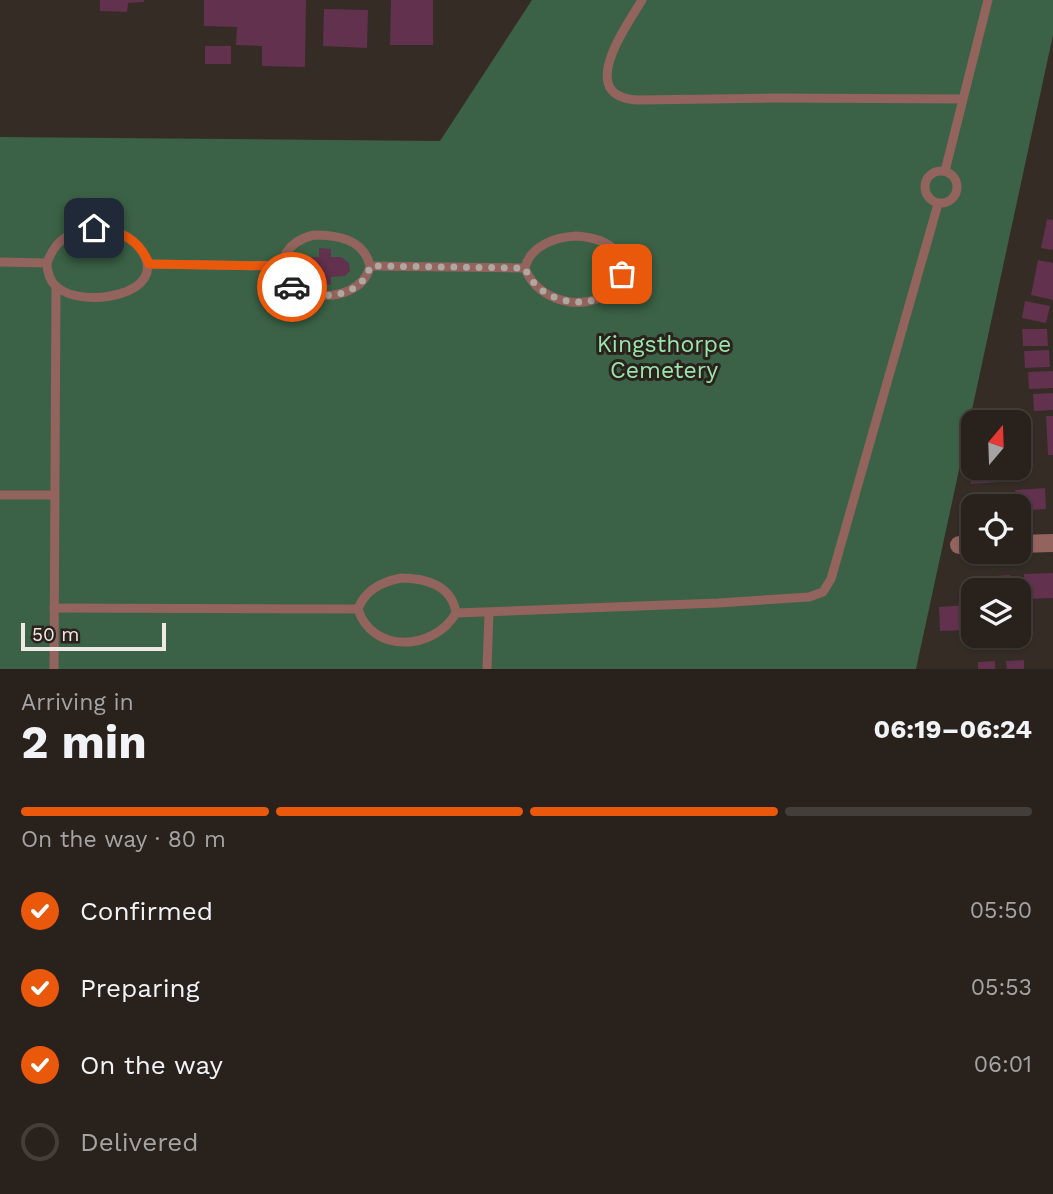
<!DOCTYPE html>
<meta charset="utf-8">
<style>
:root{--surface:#28211c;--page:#342e29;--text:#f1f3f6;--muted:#a5a3a3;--line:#443e3b;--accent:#ea580c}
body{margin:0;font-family:"Work Sans",sans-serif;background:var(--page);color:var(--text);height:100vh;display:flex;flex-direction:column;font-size:26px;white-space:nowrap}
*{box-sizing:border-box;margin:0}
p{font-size:23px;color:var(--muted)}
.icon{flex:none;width:38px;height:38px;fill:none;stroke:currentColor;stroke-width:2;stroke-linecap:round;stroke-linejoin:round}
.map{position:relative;height:669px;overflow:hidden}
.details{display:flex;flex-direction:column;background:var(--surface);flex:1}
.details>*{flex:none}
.needle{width:46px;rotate:19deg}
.fabs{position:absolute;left:961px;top:410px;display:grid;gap:14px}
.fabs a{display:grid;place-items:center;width:70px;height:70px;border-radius:14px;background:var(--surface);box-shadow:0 2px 5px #0004,0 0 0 2px var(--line);font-size:35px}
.scale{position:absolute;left:21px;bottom:18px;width:145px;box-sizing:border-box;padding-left:7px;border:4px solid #efe9e5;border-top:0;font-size:19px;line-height:24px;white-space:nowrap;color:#efe9e5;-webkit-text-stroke:5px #2b221d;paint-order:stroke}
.pin{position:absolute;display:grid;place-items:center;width:60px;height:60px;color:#fff;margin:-30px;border-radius:14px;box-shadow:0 4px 10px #0006}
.courier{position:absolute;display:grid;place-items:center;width:70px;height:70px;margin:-35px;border:5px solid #ea580c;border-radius:50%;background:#fff;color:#222;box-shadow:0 2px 9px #0007}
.headline em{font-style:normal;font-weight:700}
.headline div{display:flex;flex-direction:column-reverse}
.headline{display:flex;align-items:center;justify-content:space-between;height:119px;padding:0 21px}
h1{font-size:46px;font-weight:700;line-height:52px}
.bar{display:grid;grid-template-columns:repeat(4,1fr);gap:10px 7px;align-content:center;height:84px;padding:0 21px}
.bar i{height:9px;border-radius:5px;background:var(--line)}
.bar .active{background:var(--accent)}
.bar p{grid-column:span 4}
ol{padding:0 21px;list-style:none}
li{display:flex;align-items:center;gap:21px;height:77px}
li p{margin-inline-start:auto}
li .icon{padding:7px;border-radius:50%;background:var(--accent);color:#fff;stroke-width:4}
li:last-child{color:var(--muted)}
li i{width:38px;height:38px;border:4px solid var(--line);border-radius:50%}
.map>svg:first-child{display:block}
.green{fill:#3b6246}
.building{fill:#61314d}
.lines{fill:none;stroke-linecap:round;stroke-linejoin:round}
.lane{stroke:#93635d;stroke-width:9}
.street{stroke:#93635d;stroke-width:18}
.done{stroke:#aea7a2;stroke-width:7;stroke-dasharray:0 12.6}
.route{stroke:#ea580c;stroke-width:9}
.labels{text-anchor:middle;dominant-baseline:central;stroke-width:6;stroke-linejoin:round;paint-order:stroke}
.park-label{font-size:23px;fill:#98e5ac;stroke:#2b221d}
</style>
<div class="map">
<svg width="1053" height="669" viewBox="0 0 1053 669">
<rect width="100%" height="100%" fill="#352c26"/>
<!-- green -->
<path class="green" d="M 532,0 L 1053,0 L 1053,35 L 916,669 L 0,669 L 0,137 L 440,141 Z"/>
<!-- building -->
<g class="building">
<path d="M 100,0 L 144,0 L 144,2 L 128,3 L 127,12 L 100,11 Z"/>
<path d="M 204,0 L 306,0 L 305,67 L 262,66 L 262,46 L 236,45 L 237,27 L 204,26 Z"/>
<path d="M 391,0 L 433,0 L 433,45 L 390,45 Z"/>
<path d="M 324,9 L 368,10 L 367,48 L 323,46 Z"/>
<rect x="205" y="46" width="26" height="18"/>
<path d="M 1047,219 L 1053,220 L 1053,250 L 1041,248 Z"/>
<path d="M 319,248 L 331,249 L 331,257 L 341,257 L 349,263 L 350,271 L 345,276 L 331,277 L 331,285 L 320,284 L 320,277 L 300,277 L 300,257 L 319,257 Z"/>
<path d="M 1038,260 L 1053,263 L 1053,300 L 1031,295 Z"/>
<path d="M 1025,301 L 1050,306 L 1046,323 L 1022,318 Z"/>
<path d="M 1022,329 L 1047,329 L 1048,346 L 1023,346 Z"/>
<path d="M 1049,350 L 1050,367 L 1025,368 L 1024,351 Z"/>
<path d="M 1053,371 L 1053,388 L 1029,389 L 1028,372 Z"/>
<path d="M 1053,393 L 1053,410 L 1034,411 L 1033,394 Z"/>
<path d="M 1046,416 L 1053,416 L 1053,455 L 1048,455 Z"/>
<path d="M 973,462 L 973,467 L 1000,467 L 1001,482 L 971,484 L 969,463 Z"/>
<path d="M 1045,488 L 1046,509 L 1018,511 L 1015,490 Z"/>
<path d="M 1053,573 L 1053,598 L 1025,599 L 1024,574 Z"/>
<path d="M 1010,575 L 1011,590 L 983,590 L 982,577 Z"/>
<path d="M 967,605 L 969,630 L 940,631 L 939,607 Z"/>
<path d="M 1024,660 L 1024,669 L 1007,669 L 1006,661 Z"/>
<path d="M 995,661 L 995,669 L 978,669 L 978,662 Z"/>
</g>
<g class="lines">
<!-- lane -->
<g class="lane">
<path d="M 642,0 C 626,27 574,98 639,100 L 773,98 L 962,99"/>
<circle cx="941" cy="187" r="16"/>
<path d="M 945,171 L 988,0"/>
<path d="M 94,228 C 114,230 130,234 141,250 C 172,294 83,310 57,287 C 50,282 47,271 47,263 C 55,240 71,230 94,228 Z"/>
<path d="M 314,235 C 337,235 364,239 370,266 C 360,313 263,299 284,257 C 290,244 301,238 314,235 Z"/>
<path d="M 576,236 C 657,241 618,322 555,298 C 541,292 530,282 525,268 C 530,246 555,237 576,236 Z"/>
<path d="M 0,262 L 47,263"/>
<path d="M 149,264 L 280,266"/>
<path d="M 370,266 L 525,268"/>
<path d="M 0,495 L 54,495"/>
<path d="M 401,578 C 425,578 452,585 456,613 C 434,651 372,654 358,609 C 365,590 381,582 401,578 Z"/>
<path d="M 54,608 L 358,609"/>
<path d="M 456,613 L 718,603 L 809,597 L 823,592 L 831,579 L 938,204"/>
<path d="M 54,669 L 56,287"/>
<path d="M 487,669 L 489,613"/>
</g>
<!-- street -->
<g class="street">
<path d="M 1018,544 L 1053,543"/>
<path d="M 959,545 L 973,545"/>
</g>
</g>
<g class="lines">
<!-- done -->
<path class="done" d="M 292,287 C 317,302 363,298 370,266 L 525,268 C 539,307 606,317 622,274"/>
<!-- route -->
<path class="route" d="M 94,228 C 119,230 140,239 149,264 L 280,266 L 286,281 L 292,287"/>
</g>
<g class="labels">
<!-- park labels -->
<g class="park-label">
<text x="664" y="344">Kingsthorpe<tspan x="664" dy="26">Cemetery</tspan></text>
</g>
</g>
</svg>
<div class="fabs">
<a><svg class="needle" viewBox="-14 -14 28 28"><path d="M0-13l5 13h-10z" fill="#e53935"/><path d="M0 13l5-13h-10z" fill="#a5a3a3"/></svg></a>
<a><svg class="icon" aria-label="locate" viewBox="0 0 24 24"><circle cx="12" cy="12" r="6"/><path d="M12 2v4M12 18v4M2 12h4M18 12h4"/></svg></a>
<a><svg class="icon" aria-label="layers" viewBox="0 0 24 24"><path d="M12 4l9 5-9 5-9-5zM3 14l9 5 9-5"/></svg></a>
</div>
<div class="scale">50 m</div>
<div class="pin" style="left:622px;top:274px;background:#ea580c"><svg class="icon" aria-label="bag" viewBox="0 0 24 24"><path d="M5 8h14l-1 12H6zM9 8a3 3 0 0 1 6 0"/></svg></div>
<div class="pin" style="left:94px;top:228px;background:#1f2937"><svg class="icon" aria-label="home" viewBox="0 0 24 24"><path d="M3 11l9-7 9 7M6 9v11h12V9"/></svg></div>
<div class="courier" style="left:292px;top:287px"><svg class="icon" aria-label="car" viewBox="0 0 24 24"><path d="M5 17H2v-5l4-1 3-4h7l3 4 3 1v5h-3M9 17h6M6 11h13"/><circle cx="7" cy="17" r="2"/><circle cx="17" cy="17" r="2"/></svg></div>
</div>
<section class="details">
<div class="headline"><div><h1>2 min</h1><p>Arriving in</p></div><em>06:19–06:24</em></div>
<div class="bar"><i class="active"></i><i class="active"></i><i class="active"></i><i></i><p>On the way · 80 m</p></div>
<ol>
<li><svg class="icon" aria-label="check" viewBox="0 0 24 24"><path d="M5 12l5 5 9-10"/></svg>Confirmed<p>05:50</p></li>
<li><svg class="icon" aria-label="check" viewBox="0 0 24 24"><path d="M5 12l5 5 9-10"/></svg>Preparing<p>05:53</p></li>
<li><svg class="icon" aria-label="check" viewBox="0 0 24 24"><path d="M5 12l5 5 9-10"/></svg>On the way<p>06:01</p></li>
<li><i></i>Delivered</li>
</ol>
</section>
